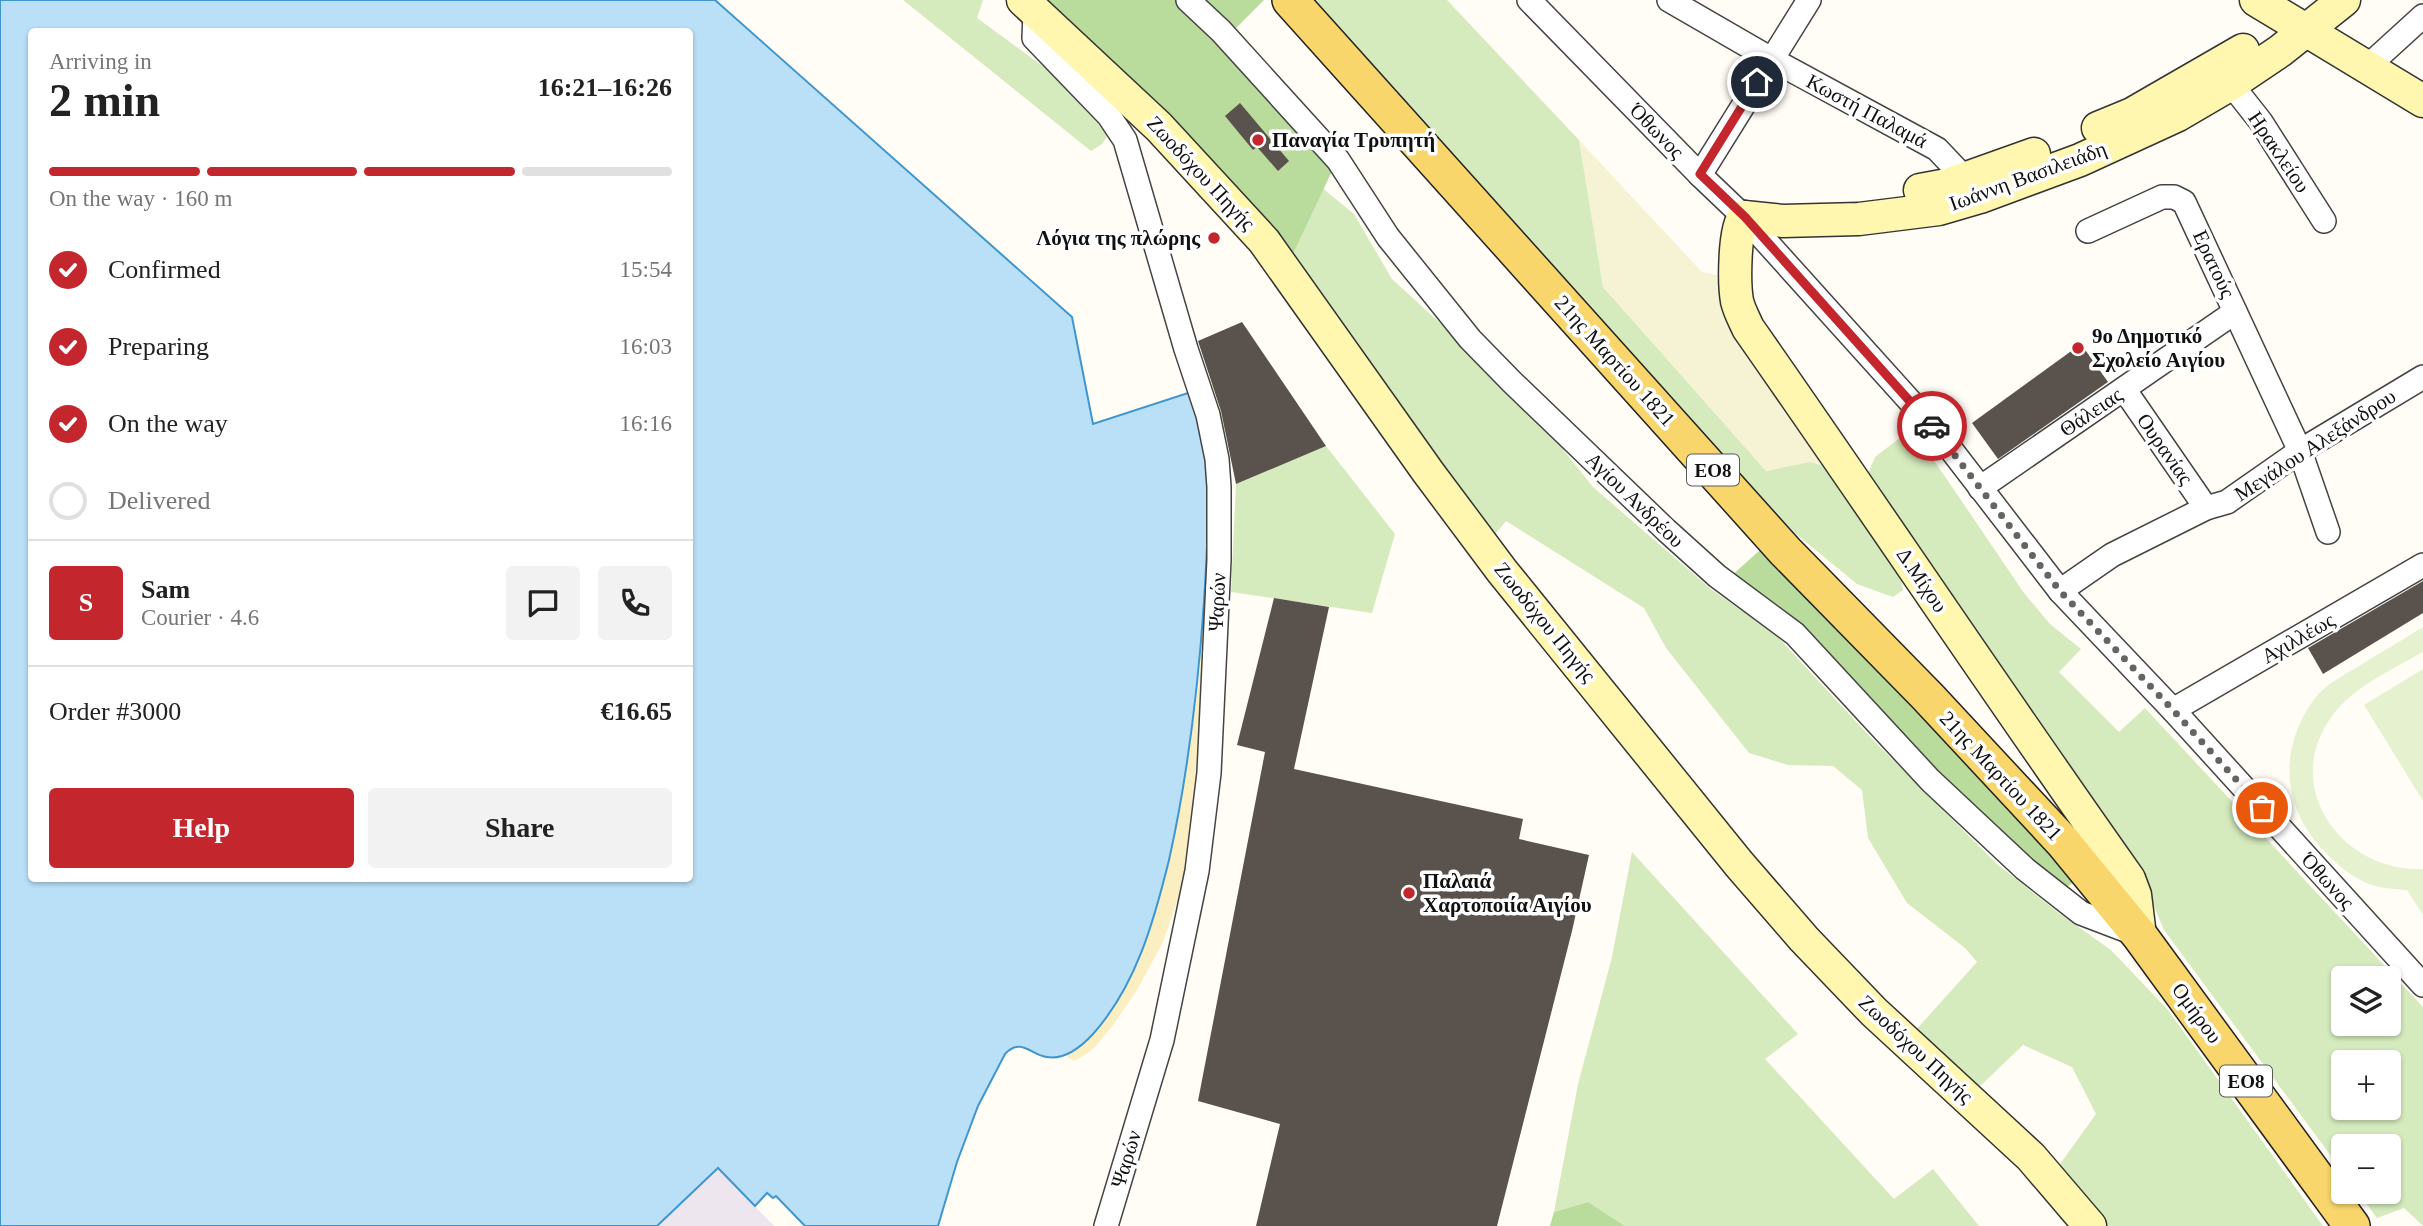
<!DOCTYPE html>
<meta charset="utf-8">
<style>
:root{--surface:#fff;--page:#f2f2f2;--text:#222;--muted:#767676;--line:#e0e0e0;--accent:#c4262e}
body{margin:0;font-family:"Times New Roman",serif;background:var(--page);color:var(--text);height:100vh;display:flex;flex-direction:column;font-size:26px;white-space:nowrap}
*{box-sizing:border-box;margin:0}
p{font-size:23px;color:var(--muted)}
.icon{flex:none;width:38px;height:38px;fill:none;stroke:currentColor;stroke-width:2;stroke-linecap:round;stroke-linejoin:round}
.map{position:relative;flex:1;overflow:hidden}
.sheet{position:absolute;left:28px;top:28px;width:665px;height:854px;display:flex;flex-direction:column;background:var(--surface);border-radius:7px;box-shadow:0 2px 5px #0004}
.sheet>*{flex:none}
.buttons{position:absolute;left:2331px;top:966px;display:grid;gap:14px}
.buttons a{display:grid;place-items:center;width:70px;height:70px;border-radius:7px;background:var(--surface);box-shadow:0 2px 5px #0004;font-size:35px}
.pin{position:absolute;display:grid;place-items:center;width:60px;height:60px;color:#fff;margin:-30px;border:4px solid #fff;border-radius:50%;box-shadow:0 2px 7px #0007}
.courier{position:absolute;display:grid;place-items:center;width:70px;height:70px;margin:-35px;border:5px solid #c4262e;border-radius:50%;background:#fff;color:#222;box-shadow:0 2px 9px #0007}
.overview em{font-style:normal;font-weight:600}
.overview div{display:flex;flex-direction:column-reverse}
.overview{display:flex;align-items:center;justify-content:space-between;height:119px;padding:0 21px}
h1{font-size:46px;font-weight:600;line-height:52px}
.bar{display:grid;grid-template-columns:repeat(4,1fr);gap:10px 7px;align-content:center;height:84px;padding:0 21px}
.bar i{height:9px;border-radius:5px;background:var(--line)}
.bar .current{background:var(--accent)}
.bar p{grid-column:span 4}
.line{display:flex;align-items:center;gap:18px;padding:0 21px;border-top:2px solid var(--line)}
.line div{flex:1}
.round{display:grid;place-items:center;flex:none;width:74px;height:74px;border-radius:7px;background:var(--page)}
ol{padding:0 21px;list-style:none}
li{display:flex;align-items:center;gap:21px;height:77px}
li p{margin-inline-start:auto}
li .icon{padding:7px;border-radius:50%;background:var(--accent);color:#fff;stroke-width:4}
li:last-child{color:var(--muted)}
li i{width:38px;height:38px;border:4px solid var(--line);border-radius:50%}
.button{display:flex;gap:14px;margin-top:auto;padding:14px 21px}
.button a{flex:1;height:80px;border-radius:7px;background:var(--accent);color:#fff;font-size:28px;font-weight:600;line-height:80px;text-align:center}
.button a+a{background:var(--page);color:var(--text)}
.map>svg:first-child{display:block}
.industrial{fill:#eee6ef}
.farmland{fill:#f6f3d4}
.green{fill:#d5ebbd;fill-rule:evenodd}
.forest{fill:#b9dc9c}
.sand{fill:#fbeec1}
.pitch{fill:#e6f2cf}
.water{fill:#b9e0f7;stroke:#3f96cf;stroke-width:2;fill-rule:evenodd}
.building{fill:#5a524d}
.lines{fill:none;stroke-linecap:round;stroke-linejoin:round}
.street-casing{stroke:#444;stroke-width:26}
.secondary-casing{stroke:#333;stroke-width:35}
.primary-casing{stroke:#222;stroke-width:38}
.street{stroke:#fff;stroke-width:23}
.secondary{stroke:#fff6b0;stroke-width:32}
.primary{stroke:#f9d66b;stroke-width:35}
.done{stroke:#646461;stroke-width:7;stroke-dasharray:0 12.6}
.route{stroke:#c4262e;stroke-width:9}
.poi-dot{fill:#c4262e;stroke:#fff;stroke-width:2.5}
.labels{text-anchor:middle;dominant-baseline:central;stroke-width:7;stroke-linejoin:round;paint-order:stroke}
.shield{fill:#fff;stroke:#585858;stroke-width:2}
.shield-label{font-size:19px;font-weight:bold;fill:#111}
.street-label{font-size:21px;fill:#111;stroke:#fff}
.poi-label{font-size:21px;font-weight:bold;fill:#111;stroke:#fff;text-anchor:start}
</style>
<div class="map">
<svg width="2423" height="1226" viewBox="0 0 2423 1226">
<rect width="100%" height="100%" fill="#fffdf5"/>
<!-- industrial -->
<path class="industrial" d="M 718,1168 L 774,1226 L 657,1226 Z"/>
<!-- farmland -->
<path class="farmland" d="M 1579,140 L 1702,272 L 1727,277 L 1727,324 L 1824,466 L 1810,462 L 1766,471 L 1603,287 Z"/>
<!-- green -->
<g class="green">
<path d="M 903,0 L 983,0 L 977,18 L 1048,70 L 1108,135 L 1102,144 L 1091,151 Z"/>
<path d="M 1311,0 L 1447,0 L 1579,140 L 1603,287 L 1766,471 L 1810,462 L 1824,466 L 1901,577 L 1903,590 L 1893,597 L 1857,584 L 1795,533 L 1568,288 Z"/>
<path d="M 1315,182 L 1354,214 L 1392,279 L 1439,322 L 1554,438 L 1593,487 L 1712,590 L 1775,634 L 1873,740 L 1997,864 L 2060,914 L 2111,950 L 2168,1010 L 2323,1226 L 2107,1226 L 2060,1164 L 2096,1114 L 2072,1067 L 2023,1045 L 1977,1089 L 1914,1032 L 1977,962 L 1965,948 L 1907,903 L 1868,838 L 1862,790 L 1833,766 L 1788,765 L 1749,753 L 1666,648 L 1644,608 L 1506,521 L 1492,538 L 1281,248 Z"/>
<path d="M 1909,431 L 1929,453 L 2024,593 L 2050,624 L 2081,649 L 2059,672 L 2119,732 L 2145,708 L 2423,1007 L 2423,1226 L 2404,1208 L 2377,1218 L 2358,1192 L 2389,1192 L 2389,1146 L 2343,1146 L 2343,1172 L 2164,930 L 2140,873 L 1865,481 L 1875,457 ZM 2343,978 L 2389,978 L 2389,1024 L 2343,1024 ZM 2343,1062 L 2389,1062 L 2389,1108 L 2343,1108 Z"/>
<path d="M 1326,446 L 1395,534 L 1372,613 L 1231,592 L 1236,484 Z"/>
<path d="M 1632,852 L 1798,1034 L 1765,1059 L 1894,1199 L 1933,1169 L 1979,1226 L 1625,1226 L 1588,1202 L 1554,1212 L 1578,1084 L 1612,957 Z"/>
</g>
<!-- forest -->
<g class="forest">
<path d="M 1037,0 L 1264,0 L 1221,43 L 1333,169 L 1290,260 Z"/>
<path d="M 1760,550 L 1994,791 L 2074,882 L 2067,887 L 2058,883 L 1729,578 Z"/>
<path d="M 1588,1202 L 1625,1226 L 1550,1226 L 1554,1212 Z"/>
</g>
<!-- sand -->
<path class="sand" d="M 1217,383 L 1225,420 L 1225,449 L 1219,583 L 1187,874 L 1163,942 L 1137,990 L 1113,1025 L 1095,1047 L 1085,1055 L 1074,1061 L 1065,1055 C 1149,1016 1181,815 1192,732 C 1195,708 1200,682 1200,658 C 1201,569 1194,480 1191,392 Z"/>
<!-- pitch -->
<g class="pitch">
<path d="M 2423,627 L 2423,652 C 2392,670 2354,686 2332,716 C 2280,787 2342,872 2423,869 L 2423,915 L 2407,890 C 2396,889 2386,889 2375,886 C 2357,881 2339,867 2326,853 C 2282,809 2277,749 2315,698 C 2326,684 2344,675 2359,666 C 2380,653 2402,640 2423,627 Z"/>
<path d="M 2423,669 L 2423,801 L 2364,705 Z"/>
</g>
<!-- water -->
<path class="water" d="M 0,0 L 715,0 L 1072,317 L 1093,424 L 1191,392 C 1197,417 1206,444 1208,470 C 1210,482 1208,495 1208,507 C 1208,539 1206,571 1204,602 C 1198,689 1188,775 1169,860 C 1154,921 1136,986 1093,1034 C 1082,1046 1065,1060 1047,1057 C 1031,1055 1021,1037 1005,1054 L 978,1106 L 957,1162 L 938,1226 L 805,1226 L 776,1196 L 773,1198 L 767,1193 L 755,1206 L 718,1168 L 657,1226 L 0,1226 ZM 32,32 L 690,32 L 690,878 L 32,878 Z"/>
<!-- building -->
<g class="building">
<path d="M 1240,103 L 1289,161 L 1278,171 L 1257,147 L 1253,150 L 1225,116 Z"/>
<path d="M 1242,322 L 1326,446 L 1236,484 L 1221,411 L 1198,341 Z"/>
<path d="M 2081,344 L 2108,382 L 1998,459 L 1972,423 Z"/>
<path d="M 2423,581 L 2423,613 L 2323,674 L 2308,648 Z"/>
<path d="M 1274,598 L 1329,607 L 1294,769 L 1523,819 L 1519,839 L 1589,855 L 1572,931 L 1497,1226 L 1256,1226 L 1280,1124 L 1198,1101 L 1265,752 L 1237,745 Z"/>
</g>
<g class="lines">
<!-- street casing -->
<g class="street-casing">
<g id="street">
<path d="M 1188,0 L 1221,31 L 1338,160 L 1388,237 L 1470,339 L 1512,382 L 1666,530 L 1717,576 L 1795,634 L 1930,780 L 2025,869 L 2081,913 L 2136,934"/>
<path d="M 1529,0 L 1700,175 L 1744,217 L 1936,430 L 2060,591 L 2173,710 L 2423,985"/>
<path d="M 1669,0 L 1771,59 L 1937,149 L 1974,188"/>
<path d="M 1035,13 L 1034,38 L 1109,116 L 1125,140 L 1186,349 L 1208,415 L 1217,459 L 1219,487 L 1219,560 L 1209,773 L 1197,871 L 1162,1040 L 1106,1226"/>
<path d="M 2367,67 L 2423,16"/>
<path d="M 2231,84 L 2261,122 L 2324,221"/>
<path d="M 1700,175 L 1809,0"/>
<path d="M 2088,231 L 2162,197 L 2174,197 L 2184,202 L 2300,451 L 2328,532"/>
<path d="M 2124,389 L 2206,508"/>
<path d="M 1980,488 L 2235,312"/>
<path d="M 2060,591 L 2112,555 L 2206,508 L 2227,502 L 2300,451 L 2423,377"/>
<path d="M 2173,710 L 2423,565"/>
</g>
</g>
<!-- secondary casing -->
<g class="secondary-casing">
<g id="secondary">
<path d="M 1023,0 L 1159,127 L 1264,241 L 1428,472 L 1502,571 L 1739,864 L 1804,939 L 1874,1012 L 2031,1157 L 2090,1226"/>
<path d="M 2256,0 L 2423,101"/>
<path d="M 2098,128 L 2132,114 L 2243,50"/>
<path d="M 1920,190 L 1947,185 L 2034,154"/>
<path d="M 1744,217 C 1734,228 1734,284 1737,301 C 1739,310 1744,319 1748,328 C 1876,511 2000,697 2129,879 L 2135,895 L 2140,936"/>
<path d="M 1744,217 L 1783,221 L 1859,219 L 1939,209 L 1980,197 L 2080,160 L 2178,115 L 2231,84 L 2280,51 L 2344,0"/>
</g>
</g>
<!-- primary casing -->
<g class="primary-casing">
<path id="primary" d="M 1290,0 L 1785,551 L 1928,697 L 2062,841 L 2140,936 L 2352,1226"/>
</g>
<!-- street -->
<use href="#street" class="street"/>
<!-- secondary -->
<use href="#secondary" class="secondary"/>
<!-- primary -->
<use href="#primary" class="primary"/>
</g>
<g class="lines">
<!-- done -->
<path class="done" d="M 1932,426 L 2060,591 L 2173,710 L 2262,808"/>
<!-- route -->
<path class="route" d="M 1757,82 L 1700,174 L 1745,217 L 1932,426"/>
</g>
<!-- markers -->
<g class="poi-dot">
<circle cx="1258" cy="140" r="7"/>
<circle cx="1214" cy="238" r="7"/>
<circle cx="2078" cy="348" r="7"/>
<circle cx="1409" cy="893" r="7"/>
</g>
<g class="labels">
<!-- shield labels -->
<g class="shield">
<rect x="1687" y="454.5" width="52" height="31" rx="5"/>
<rect x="2220" y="1065.5" width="52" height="31" rx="5"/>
</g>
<g class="shield-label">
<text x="1713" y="470">ΕΟ8</text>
<text x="2246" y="1081">ΕΟ8</text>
</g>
<!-- street labels -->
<g class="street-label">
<text transform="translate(1867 111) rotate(28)">Κωστή Παλαμά</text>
<text transform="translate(1657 131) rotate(46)">Όθωνος</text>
<text transform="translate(2279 152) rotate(56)">Ηρακλείου</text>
<text transform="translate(1201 173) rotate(47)">Ζωοδόχου Πηγής</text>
<text transform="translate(2028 176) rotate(-20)">Ιωάννη Βασιλειάδη</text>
<text transform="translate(2214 264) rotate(65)">Ερατούς</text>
<text transform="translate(1615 361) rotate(48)">21ης Μαρτίου 1821</text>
<text transform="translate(2091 412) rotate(-34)">Θάλειας</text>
<text transform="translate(2315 445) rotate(-33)">Μεγάλου Αλεξάνδρου</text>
<text transform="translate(2165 449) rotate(55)">Ουρανίας</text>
<text transform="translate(1635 500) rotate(44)">Αγίου Ανδρέου</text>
<text transform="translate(1922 580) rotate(56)">Δ.Μίχου</text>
<text transform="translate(1217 602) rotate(-87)">Ψαρών</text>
<text transform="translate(1545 622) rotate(51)">Ζωοδόχου Πηγής</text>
<text transform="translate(2298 638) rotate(-30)">Αχιλλέως</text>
<text transform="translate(2001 776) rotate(47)">21ης Μαρτίου 1821</text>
<text transform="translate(2328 881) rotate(48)">Όθωνος</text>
<text transform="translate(2197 1013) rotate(54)">Ομήρου</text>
<text transform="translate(1916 1049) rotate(43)">Ζωοδόχου Πηγής</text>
<text transform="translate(1126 1159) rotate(-73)">Ψαρών</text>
</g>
<!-- poi labels -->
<g class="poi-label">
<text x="1272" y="140">Παναγία Τρυπητή</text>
<text x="1200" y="238" text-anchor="end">Λόγια της πλώρης</text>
<text x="2092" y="336">9ο Δημοτικό<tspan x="2092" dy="24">Σχολείο Αιγίου</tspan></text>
<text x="1423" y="881">Παλαιά<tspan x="1423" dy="24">Χαρτοποιία Αιγίου</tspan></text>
</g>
</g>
</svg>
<div class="buttons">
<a><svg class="icon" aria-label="layers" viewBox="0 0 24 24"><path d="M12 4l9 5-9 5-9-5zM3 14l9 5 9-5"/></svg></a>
<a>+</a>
<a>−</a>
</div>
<div class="pin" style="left:2262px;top:808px;background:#ea580c"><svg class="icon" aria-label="bag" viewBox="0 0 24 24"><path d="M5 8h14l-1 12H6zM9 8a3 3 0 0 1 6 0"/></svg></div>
<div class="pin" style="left:1757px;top:82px;background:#1f2937"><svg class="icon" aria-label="home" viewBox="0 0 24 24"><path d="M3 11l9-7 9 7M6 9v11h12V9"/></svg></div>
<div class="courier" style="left:1932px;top:426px"><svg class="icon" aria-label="car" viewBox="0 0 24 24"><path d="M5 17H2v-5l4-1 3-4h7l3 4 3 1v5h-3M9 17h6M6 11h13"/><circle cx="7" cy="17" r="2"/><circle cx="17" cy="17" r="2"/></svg></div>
<section class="sheet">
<div class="overview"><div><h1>2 min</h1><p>Arriving in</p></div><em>16:21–16:26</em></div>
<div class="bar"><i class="current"></i><i class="current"></i><i class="current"></i><i></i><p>On the way · 160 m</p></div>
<ol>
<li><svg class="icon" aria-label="check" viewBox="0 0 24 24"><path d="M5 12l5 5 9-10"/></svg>Confirmed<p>15:54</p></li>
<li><svg class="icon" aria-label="check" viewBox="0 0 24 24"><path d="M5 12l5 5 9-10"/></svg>Preparing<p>16:03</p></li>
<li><svg class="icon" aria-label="check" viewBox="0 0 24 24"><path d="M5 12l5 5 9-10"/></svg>On the way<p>16:16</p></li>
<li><i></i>Delivered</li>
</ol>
<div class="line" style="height:126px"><b class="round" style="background:var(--accent);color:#fff">S</b><div><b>Sam</b><p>Courier · 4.6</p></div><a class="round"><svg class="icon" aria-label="chat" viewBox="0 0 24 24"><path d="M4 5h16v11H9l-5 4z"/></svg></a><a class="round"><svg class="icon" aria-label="phone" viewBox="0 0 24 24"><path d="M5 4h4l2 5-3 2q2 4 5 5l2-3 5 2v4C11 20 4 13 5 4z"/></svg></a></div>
<div class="line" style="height:91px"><div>Order #3000</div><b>€16.65</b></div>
<div class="button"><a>Help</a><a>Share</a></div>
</section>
</div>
